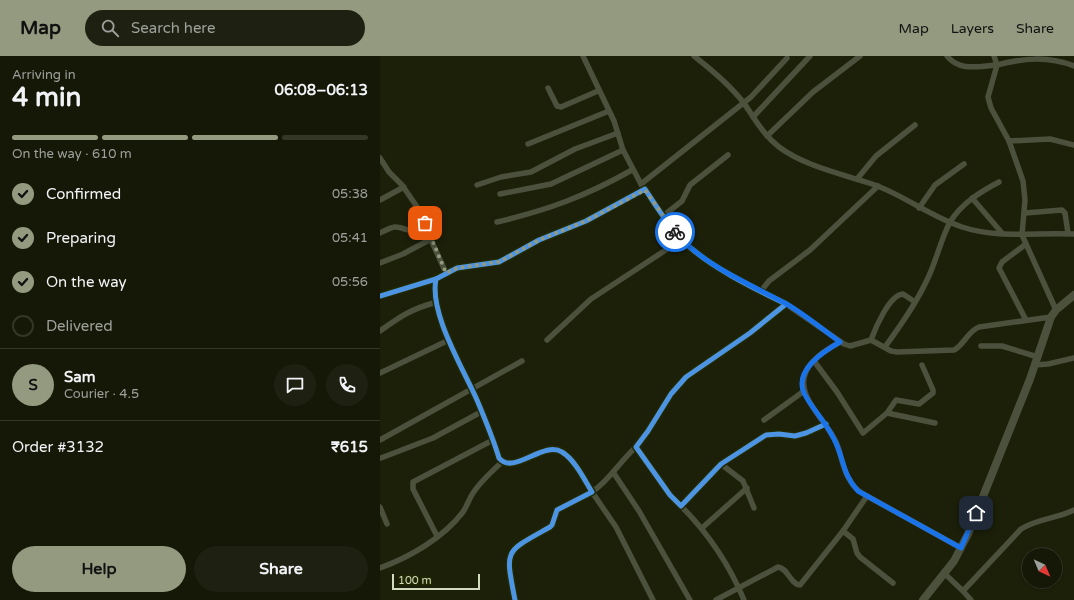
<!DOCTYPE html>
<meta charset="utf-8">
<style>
:root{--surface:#151807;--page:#1e2111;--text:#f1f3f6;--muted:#9da09b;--line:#343728;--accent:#939a7f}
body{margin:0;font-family:"Varela Round",sans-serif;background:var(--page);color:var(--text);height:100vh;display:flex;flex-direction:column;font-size:15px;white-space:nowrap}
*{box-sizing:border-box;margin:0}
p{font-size:13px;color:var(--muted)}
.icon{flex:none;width:22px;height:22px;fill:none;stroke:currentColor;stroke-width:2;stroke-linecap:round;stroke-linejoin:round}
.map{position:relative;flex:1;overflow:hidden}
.details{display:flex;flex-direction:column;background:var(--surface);width:380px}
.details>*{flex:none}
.needle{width:26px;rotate:136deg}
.tools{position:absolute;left:642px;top:492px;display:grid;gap:8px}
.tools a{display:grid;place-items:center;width:40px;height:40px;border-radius:50%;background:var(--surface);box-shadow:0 1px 3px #0004,0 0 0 1px var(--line);font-size:20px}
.scale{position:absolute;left:12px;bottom:10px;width:88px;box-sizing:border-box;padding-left:4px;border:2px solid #d3dbbe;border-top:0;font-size:11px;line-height:14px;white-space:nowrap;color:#d3dbbe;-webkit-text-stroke:3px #222900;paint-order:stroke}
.pin{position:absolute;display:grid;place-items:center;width:34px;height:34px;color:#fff;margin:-17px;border-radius:8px;box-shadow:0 2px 6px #0006}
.courier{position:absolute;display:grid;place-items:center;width:40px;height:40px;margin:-20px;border:3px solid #1a73e8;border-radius:50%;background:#fff;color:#222;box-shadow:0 1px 5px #0007}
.headline em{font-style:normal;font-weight:700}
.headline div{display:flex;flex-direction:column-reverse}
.headline{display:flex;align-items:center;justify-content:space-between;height:68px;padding:0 12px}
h1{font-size:26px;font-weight:700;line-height:30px}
.bar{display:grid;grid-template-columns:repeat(4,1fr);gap:6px 4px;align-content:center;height:48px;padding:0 12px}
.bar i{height:5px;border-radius:3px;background:var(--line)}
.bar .on{background:var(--accent)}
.bar p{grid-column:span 4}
.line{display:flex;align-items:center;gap:10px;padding:0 12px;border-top:1px solid var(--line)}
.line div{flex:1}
.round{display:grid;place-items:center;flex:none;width:42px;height:42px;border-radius:21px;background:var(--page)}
ol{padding:0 12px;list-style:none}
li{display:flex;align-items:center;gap:12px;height:44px}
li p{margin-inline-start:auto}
li .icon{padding:4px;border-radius:50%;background:var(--accent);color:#111;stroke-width:4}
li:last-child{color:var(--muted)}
li i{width:22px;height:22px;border:2px solid var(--line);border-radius:50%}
.primary-button{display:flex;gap:8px;margin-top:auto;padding:8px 12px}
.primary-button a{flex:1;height:46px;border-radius:24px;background:var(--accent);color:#111;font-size:16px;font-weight:700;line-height:46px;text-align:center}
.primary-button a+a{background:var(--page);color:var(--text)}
header{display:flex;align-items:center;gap:24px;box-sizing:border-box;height:56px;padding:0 20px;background:var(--accent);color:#111}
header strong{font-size:19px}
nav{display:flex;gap:22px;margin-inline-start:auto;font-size:14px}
.search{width:280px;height:36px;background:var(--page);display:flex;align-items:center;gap:10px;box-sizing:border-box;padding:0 14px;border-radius:22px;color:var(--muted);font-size:15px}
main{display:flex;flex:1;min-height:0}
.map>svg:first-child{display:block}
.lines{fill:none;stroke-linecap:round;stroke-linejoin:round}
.street{stroke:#4c513d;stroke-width:5.5}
.secondary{stroke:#4c513d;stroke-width:8}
.cycleway-casing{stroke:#222900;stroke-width:8}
.cycleway{stroke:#4d94e3;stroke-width:5}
.done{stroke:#939a7f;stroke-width:4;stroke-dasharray:0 7.2}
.route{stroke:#1a73e8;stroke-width:5}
</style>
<header>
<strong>Map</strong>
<div class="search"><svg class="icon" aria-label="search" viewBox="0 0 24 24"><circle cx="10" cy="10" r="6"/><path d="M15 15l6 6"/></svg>Search here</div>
<nav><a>Map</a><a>Layers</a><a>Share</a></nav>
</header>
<main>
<section class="details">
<div class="headline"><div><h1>4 min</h1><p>Arriving in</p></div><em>06:08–06:13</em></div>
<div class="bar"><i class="on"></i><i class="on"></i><i class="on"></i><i></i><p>On the way · 610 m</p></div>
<ol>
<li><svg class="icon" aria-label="check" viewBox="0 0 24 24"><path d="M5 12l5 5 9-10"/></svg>Confirmed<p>05:38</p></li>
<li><svg class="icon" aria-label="check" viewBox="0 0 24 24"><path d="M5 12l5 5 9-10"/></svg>Preparing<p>05:41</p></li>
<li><svg class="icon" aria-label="check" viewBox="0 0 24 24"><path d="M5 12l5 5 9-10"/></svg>On the way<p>05:56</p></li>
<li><i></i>Delivered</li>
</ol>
<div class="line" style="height:72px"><b class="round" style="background:var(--accent);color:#111">S</b><div><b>Sam</b><p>Courier · 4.5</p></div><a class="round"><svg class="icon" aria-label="chat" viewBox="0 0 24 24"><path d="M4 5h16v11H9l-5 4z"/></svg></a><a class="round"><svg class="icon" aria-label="phone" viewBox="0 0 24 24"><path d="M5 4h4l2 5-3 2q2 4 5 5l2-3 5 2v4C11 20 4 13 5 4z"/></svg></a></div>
<div class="line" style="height:52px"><div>Order #3132</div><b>₹615</b></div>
<div class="primary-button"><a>Help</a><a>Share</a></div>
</section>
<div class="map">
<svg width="694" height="544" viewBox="0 0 694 544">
<rect width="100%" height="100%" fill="#1c2009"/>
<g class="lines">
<!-- street -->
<g class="street">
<path d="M 203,0 L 234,65 L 243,94 L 262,130"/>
<path d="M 314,0 C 332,14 349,28 363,46 C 374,61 383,79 399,91 C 426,111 463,118 495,129 C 525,140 551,161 582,171 C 618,183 657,176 694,178"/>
<path d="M 567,0 C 580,16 599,10 617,9 L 608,41 L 611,52 L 629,85 L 643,125 L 645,144 L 642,179 L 676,254"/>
<path d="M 614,0 L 617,9 C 644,2 668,0 694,10"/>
<path d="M 168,32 L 177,50 L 181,51 L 218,35"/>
<path d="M 373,61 L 430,0"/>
<path d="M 387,80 L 433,36 L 480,0"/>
<path d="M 629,85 L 670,83 L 694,89"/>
<path d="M 148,88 L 229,55"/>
<path d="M 0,102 L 9,116 L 22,129 L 44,161 L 46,173 L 66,217"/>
<path d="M 477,123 L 496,100 L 535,69"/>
<path d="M 261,128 L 371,41 L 407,2"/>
<path d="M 97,129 L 121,121 L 151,116 L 195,93 L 238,77"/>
<path d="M 120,138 L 171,128 L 243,94"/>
<path d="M 592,142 L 622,177"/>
<path d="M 0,144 L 24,131"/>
<path d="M 539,152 L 555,129 L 584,108"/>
<path d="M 645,157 L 682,154 L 685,157 L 688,177"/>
<path d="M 283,160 L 302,145 L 310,129 L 348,99"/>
<path d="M 117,166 C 168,154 206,140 252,114"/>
<path d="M 0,177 C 14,170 14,169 28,174 L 45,169"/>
<path d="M 646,188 L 622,206 L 619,212 L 646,264"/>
<path d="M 0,207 L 23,198 L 51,183"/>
<path d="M 56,223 C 49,257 83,312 97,344 C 105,363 113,382 119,402 C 133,420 164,384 182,396 C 195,404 204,423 212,436 L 177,454 L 172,469 L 170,471 C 124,497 125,492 135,544"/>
<path d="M 381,235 L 389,225 L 430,194 L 498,130"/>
<path d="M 0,240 L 56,223 L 77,212 L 119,206 L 159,184 L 206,165 L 265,133 C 276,150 287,168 301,183 C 326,209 373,232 406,248 L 370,277 L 306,321 L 291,338 L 268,375 L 256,391 L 290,439 L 301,450 L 341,408 L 386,379 L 399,378 L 415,380 L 426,377 L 446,368"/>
<path d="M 406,248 L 464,288 L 470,290 L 491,284 L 511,295 L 517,296 L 574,294 C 584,289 587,276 599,271 L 671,261"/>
<path d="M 0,275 C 21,260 31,253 57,246"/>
<path d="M 167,284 L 211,243 L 301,184"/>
<path d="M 491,284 C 495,273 509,239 523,238 L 535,246"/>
<path d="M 460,286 C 446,294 427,305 424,322 C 420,344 447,366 456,386 C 462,399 462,414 471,426 C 475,433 480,436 487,440"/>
<path d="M 601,290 L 622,290 L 658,301"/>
<path d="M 505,291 C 520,270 535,249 546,226 C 556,207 560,185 570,166 C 582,147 600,136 619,126"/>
<path d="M 434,305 L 457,336 L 483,377 L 507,357 L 555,367"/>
<path d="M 655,309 L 668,308 L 694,302"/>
<path d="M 0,317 L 69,284"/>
<path d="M 507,357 L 516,344 L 539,348 L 553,337 L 553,334 L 542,309"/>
<path d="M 384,364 L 424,335"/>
<path d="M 0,384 L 142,305"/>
<path d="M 256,391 C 240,405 230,424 212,436 L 236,471 L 273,544"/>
<path d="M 1,402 L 53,382 L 101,356"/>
<path d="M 341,408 L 363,425 L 374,452"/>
<path d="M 233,416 L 259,455 L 310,544"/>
<path d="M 301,450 C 328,477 349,508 364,544"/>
<path d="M 0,451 L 7,468"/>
<path d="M 322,472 L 367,432"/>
<path d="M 463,475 L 473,483 L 477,497 L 480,501 L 513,527"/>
<path d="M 57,480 L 33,433 L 33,426 L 113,384"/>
<path d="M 0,512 C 30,501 63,482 83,456 C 87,450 89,443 93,437 C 101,425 112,415 122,406"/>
<path d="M 565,518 L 583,535 L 641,473 C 659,462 676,463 694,454"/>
<path d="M 583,535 L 591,544"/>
<path d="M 336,544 L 398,511 C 408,512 410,528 420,529 L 463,475 L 487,440 L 581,492"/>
</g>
<!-- secondary -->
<path class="secondary" d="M 543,544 L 574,505 L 588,478 L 650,323 L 671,261 L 676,254 L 694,239"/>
<!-- cycleway casing -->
<g class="cycleway-casing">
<g id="cycleway">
<path d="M 56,223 C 49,257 83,312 97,344 C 105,363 113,382 119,402 C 133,420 164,384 182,396 C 195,404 204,423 212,436 L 177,454 L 172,469 L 170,471 C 124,497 125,492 135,544"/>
<path d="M 0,240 L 56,223 L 77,212 L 119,206 L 159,184 L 206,165 L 265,133 C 276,150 287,168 301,183 C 326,209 373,232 406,248 L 370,277 L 306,321 L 291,338 L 268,375 L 256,391 L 290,439 L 301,450 L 341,408 L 386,379 L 399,378 L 415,380 L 426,377 L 446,368"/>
</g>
</g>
<!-- cycleway -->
<use href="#cycleway" class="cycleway"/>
</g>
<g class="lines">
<!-- done -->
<path class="done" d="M 45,167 L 66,217 L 77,212 L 119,206 L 159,184 L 206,165 L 265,134 L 295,176"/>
<!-- route -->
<path class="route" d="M 295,176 C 323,209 367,227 405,247 C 424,258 442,273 460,286 C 444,295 414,314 424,337 C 432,353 446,366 454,383 C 464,402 462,418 478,435 L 581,492 L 596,457"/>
</g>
</svg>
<div class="tools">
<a><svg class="needle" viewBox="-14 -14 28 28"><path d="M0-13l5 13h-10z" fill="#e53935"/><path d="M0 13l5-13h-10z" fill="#9da09b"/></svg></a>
</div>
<div class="scale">100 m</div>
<div class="pin" style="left:45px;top:167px;background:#ea580c"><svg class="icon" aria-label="bag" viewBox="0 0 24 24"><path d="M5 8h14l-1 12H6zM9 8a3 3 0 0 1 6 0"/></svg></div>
<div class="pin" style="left:596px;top:457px;background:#1f2937"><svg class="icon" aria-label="home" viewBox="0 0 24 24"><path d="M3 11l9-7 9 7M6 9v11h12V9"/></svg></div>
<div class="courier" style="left:295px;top:176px"><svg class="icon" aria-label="bike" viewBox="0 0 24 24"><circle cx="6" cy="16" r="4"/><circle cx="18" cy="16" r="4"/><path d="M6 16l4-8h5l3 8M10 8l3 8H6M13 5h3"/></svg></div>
</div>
</main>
